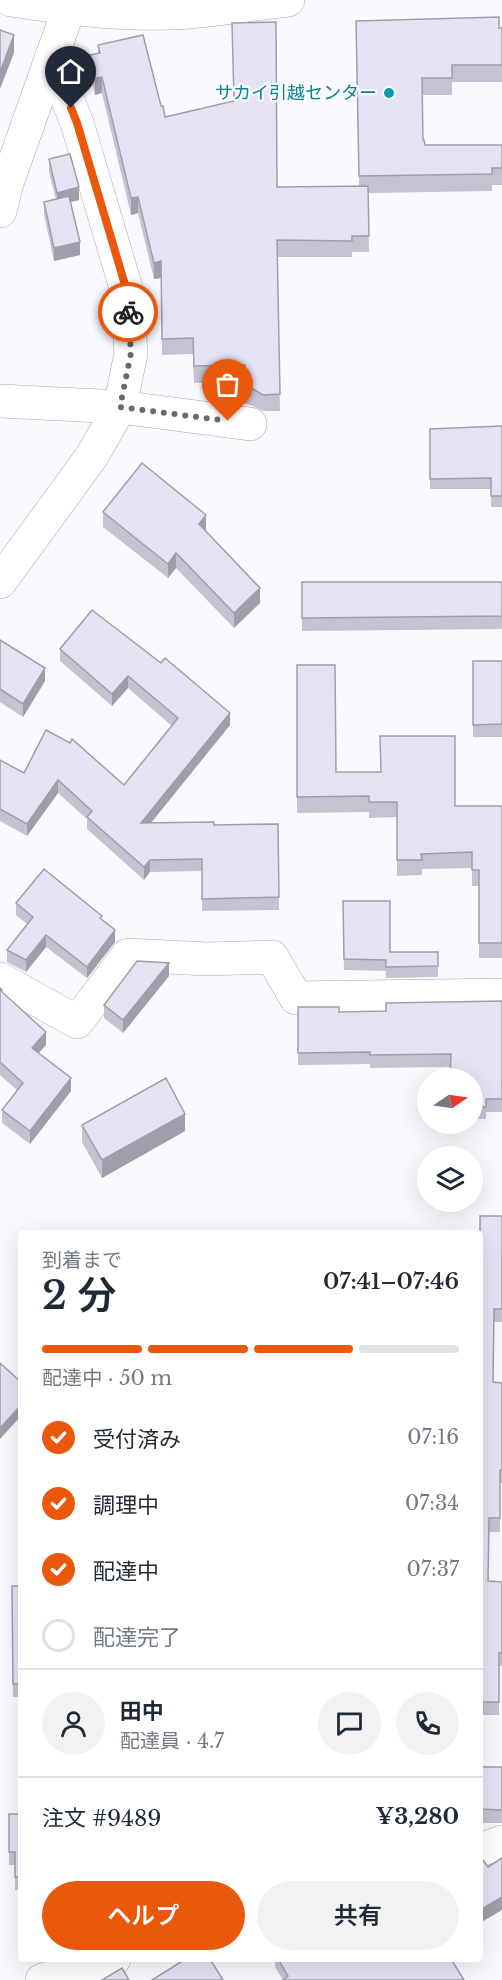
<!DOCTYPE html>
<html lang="ja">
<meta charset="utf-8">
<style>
:root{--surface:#fff;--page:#f2f2f3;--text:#1f2937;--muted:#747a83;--line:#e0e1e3;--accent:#ea580c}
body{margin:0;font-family:"Libre Baskerville","Noto Sans JP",serif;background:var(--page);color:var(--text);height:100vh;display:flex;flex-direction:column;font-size:22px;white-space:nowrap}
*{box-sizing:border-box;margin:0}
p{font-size:20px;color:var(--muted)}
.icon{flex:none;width:33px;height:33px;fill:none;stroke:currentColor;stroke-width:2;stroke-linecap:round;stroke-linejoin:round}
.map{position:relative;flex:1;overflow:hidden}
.panel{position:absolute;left:18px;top:1230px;width:465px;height:732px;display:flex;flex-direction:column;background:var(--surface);border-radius:6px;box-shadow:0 6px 24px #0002}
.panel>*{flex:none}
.needle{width:39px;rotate:77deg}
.tools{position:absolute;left:417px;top:1068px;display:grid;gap:12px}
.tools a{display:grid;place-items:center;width:66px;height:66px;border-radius:50%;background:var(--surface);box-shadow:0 6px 24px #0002;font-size:30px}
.pin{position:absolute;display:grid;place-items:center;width:51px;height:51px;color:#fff;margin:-62px -26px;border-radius:50% 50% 50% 0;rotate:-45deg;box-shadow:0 0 6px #0007}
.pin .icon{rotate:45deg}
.courier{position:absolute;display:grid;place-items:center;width:60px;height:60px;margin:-30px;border:4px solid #ea580c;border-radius:50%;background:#fff;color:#222;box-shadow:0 2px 8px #0007}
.overview em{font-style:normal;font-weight:600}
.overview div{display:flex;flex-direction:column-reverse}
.overview{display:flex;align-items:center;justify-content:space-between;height:102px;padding:0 24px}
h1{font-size:39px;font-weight:600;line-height:45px}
.bar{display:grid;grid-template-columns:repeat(4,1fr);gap:9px 6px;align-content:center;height:72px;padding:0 24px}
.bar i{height:8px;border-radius:4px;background:var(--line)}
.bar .current{background:var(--accent)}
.bar p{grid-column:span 4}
.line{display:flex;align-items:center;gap:15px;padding:0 24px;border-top:2px solid var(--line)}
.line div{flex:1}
.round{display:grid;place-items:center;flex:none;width:63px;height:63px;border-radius:32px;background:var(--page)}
ol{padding:0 24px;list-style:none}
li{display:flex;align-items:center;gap:18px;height:66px}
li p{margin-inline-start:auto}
li .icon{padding:6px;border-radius:50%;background:var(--accent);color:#fff;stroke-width:4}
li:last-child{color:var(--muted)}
li i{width:33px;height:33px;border:3px solid var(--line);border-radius:50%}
.action{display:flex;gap:12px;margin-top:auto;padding:12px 24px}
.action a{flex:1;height:69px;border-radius:36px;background:var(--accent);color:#fff;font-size:24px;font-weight:600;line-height:69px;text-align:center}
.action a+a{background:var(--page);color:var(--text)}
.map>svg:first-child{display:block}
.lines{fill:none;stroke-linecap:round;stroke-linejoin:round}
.minor-casing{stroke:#a7a6ac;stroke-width:34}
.major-casing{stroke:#a7a6ac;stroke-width:34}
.minor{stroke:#fff;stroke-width:33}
.major{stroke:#fff;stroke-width:33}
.wall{fill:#c3c3d2}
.shaded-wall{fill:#9f9fab}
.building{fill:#e3e3f4;stroke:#9f9fab;stroke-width:1.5}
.done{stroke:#6a696d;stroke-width:6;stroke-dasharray:0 10.8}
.route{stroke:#ea580c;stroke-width:8}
.culture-dot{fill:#0f9aa8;stroke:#faf9ff;stroke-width:2}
.labels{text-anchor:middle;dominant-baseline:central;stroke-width:4.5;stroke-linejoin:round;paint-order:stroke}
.culture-label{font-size:18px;fill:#0d838f;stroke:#faf9ff;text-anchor:end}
</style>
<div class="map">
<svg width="502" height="1980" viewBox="0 0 502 1980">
<rect width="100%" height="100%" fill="#faf9ff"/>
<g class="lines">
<!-- minor casing -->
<g class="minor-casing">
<g id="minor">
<path d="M 11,0 C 64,8 118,15 173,13 C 211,11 250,4 288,0"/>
<path d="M 0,401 L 120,407 L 250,424"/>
<path d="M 0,582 L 92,456 L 120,407 L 131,353 L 126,288 L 77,123 L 51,58"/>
<path d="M 0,979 L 77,1022 L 128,955 L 207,959 L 272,957 L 296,998 L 502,995"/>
<path d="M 480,1850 L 502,1842"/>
<path d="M 42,1980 L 114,1959"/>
</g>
</g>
<!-- major casing -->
<g class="major-casing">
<path id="major" d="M 0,211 L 7,183 L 72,0"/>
</g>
<!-- minor -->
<use href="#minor" class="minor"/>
<!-- major -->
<use href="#major" class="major"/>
</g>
<!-- wall -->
<g class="wall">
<path d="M 232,23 L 277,187 L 359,186 L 356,38 L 502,28 L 502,82 L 452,82 L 452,95 L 422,95 L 423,140 L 425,145 L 502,145 L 502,185 L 492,185 L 492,191 L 368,193 L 369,252 L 352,252 L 352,257 L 277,257 L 280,411 L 263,411 L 253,406 L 245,404 L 245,382 L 194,383 L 193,354 L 162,355 L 161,278 L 154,279 L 138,213 L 131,215 L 102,93 L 95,95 L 90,72 L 90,55 L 98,53 L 98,45 L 161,106 L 165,117 L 234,101 Z"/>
<path d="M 49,159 L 79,200 L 70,202 L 80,255 L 54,261 L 44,215 L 44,202 L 56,200 L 49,172 Z"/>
<path d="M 502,426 L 502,507 L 491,507 L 491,489 L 430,489 L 430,429 Z"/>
<path d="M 103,512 L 206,530 L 205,531 L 260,603 L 234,628 L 176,568 L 168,578 L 103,527 Z"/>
<path d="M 302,582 L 502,582 L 502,629 L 302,631 Z"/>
<path d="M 92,610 L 230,725 L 151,823 L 214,825 L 278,824 L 279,910 L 202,911 L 202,871 L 150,872 L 144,880 L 87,829 L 87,819 L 58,793 L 27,836 L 0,821 L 0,760 L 24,773 L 124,785 L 172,726 L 128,688 L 112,706 L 60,661 L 60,649 Z"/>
<path d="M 0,640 L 45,681 L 23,717 L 0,702 Z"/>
<rect x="473" y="661" width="29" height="76"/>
<path d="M 297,665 L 336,772 L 455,806 L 502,806 L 502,958 L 479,958 L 479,886 L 472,886 L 472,868 L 422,869 L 422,875 L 397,876 L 397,817 L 369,818 L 369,812 L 297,813 Z"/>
<path d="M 343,901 L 390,952 L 438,952 L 438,977 L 386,978 L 386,971 L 344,970 Z"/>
<path d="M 16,903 L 102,920 L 115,942 L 87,978 L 46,947 L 26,972 L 7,962 L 7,950 L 27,924 L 16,915 Z"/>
<path d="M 169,976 L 123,1033 L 104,1018 L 104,1005 Z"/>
<path d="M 0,988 L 2,992 L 46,1045 L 39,1053 L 71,1091 L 30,1144 L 2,1123 L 2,1110 L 17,1090 L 0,1075 Z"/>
<path d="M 502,1001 L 502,1112 L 486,1112 L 486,1119 L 472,1119 L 472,1078 L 451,1067 L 370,1068 L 370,1064 L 298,1065 L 298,1007 L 339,1012 L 386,1011 Z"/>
<path d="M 82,1125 L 185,1131 L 102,1178 L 82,1142 Z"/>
<path d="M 480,1216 L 502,1216 L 502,1322 L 494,1322 L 493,1382 L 502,1383 L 502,1483 L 500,1483 L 500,1532 L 489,1532 L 488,1581 L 502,1582 L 502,1666 L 499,1666 L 499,1715 L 480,1715 Z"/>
<path d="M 12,1586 L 21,1586 L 21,1697 L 13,1697 Z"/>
<rect x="480" y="1767" width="22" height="56"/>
<path d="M 9,1814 L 21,1814 L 21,1890 L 15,1890 L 15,1865 L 9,1865 Z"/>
<path d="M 275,1959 L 451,1959 L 283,1980 L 275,1967 Z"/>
</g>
<!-- shaded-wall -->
<g class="shaded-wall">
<path d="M 14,35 L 14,53 L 0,89 L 0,72 Z"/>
<path d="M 102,77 L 102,93 L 95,95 L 95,78 Z"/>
<path d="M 79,187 L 79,200 L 57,205 L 57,193 Z"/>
<path d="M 138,197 L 138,213 L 131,215 L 131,198 Z"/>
<path d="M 80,242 L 80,255 L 54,261 L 54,248 Z"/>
<path d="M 161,261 L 161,278 L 154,279 L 154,263 Z"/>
<path d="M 206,515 L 206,530 L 199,539 L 199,524 Z"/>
<path d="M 176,553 L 176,568 L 168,578 L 168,564 Z"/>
<path d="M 260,588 L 260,603 L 234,628 L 234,613 Z"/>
<path d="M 45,668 L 45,681 L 23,717 L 23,704 Z"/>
<path d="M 128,676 L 128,688 L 112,706 L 112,694 Z"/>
<path d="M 230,713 L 230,725 L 141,835 L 141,823 Z"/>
<path d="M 58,780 L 58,793 L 27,836 L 27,824 Z"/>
<path d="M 150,860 L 150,872 L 144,880 L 144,867 Z"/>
<path d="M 115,930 L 115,942 L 87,978 L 87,967 Z"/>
<path d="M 46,935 L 46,947 L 26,972 L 26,960 Z"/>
<path d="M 169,963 L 169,976 L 123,1033 L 123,1020 Z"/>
<path d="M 46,1032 L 46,1045 L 32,1060 L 32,1048 Z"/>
<path d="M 71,1078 L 71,1091 L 30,1144 L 30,1131 Z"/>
<path d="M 185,1114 L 185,1131 L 102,1178 L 102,1160 Z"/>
<path d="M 21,1405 L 21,1416 L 0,1439 L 0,1428 Z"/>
<path d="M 502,1897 L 502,1910 L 480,1923 L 480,1910 Z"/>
</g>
<!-- building -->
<g class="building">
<path d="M 499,17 L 499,28 L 502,28 L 502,65 L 452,65 L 452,78 L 422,78 L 423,140 L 424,140 L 425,145 L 502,145 L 502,168 L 492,168 L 492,174 L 359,176 L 356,21 Z"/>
<path d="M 276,22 L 277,187 L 368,186 L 369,236 L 352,236 L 352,241 L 277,240 L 280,394 L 263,395 L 253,389 L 245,388 L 245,365 L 194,366 L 193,338 L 162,339 L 161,261 L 154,263 L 138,197 L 131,198 L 102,77 L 95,78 L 90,55 L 100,53 L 98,45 L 143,35 L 161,106 L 163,106 L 165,117 L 234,101 L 232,23 Z"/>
<path d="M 0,30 L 14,35 L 0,72 Z"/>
<path d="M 70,154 L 79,187 L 57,193 L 49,159 Z"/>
<path d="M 69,196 L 80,242 L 54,248 L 44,202 Z"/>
<path d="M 502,426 L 502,496 L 491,496 L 491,478 L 430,479 L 430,429 Z"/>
<path d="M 142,463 L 206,515 L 199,524 L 260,588 L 234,613 L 176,553 L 168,564 L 103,512 Z"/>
<path d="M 302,582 L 502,582 L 502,616 L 302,618 Z"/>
<path d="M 92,610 L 161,663 L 165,658 L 230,713 L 141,823 L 214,822 L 214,825 L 278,824 L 279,897 L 202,899 L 202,859 L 150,860 L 144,867 L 87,817 L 92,811 L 58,780 L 27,824 L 0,809 L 0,760 L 24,773 L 46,730 L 70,743 L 72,739 L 124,785 L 178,718 L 128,676 L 112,694 L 60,649 Z"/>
<path d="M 0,640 L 45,668 L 23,704 L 0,689 Z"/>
<path d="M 473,661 L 502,661 L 502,724 L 473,725 Z"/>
<path d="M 297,665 L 335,665 L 336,772 L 381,772 L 380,736 L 455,736 L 455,806 L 502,806 L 502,943 L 479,943 L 479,870 L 472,870 L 472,852 L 421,854 L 422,860 L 397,860 L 397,802 L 369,802 L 369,796 L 297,797 Z"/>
<path d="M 44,869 L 102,916 L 100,918 L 115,930 L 87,967 L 46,935 L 26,960 L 7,950 L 33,917 L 16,903 Z"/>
<path d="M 343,901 L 390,901 L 390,952 L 438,952 L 438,966 L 386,967 L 386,960 L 344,959 Z"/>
<path d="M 137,961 L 169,963 L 123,1020 L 104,1005 Z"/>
<path d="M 0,988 L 2,990 L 1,991 L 46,1032 L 32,1048 L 71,1078 L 30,1131 L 2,1110 L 23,1083 L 0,1062 Z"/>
<path d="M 502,1001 L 502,1099 L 486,1099 L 486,1107 L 472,1106 L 472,1078 L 450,1078 L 451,1054 L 370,1055 L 370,1052 L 298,1053 L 298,1007 L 339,1007 L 339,1012 L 386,1011 L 386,1003 Z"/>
<path d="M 166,1078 L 185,1114 L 102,1160 L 82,1125 Z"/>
<path d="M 480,1216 L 502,1216 L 502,1309 L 494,1309 L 493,1382 L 502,1383 L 502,1470 L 500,1470 L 500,1518 L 489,1518 L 488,1581 L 502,1582 L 502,1653 L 499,1653 L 499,1702 L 480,1702 Z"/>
<path d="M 0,1363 L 21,1382 L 21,1405 L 0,1428 Z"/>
<path d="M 12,1586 L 21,1586 L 21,1684 L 13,1684 Z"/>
<path d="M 480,1767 L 502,1767 L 502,1810 L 480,1809 Z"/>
<path d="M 9,1814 L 21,1814 L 21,1877 L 15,1877 L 15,1852 L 9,1852 Z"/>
<path d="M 502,1858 L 502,1897 L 480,1910 L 480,1862 L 483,1860 L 488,1867 Z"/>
<path d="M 184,1959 L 210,1959 L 223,1980 L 152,1980 L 184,1960 Z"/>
<path d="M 278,1959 L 451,1959 L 464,1980 L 283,1980 L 288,1976 Z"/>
<path d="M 122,1968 L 129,1980 L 102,1980 Z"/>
</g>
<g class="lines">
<!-- done -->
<path class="done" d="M 128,312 L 131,353 L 120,407 L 228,421"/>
<!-- route -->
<path class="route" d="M 71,108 L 77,123 L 126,288 L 128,312"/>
</g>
<!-- markers -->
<circle class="culture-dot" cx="389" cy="93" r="6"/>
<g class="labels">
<!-- culture labels -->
<g class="culture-label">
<text x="377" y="93">サカイ引越センター</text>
</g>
</g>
</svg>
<div class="tools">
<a><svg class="needle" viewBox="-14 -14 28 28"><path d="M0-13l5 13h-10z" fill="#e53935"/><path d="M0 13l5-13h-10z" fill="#747a83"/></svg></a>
<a><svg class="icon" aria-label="layers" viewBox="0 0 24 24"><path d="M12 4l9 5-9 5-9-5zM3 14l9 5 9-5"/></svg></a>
</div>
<div class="pin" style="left:228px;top:421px;background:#ea580c"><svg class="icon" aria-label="bag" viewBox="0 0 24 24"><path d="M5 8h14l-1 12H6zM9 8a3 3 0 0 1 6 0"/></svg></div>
<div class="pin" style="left:71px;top:108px;background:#1f2937"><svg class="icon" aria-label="home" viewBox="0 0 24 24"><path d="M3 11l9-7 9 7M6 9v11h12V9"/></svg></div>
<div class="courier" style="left:128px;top:312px"><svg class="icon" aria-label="bike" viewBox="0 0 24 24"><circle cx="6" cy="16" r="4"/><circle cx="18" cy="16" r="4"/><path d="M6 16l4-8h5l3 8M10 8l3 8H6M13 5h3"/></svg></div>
<section class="panel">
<div class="overview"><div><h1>2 分</h1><p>到着まで</p></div><em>07:41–07:46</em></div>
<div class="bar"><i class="current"></i><i class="current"></i><i class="current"></i><i></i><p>配達中 · 50 m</p></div>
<ol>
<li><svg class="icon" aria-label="check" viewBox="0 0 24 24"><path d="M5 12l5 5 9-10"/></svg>受付済み<p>07:16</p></li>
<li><svg class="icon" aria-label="check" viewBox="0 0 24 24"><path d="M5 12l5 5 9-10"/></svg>調理中<p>07:34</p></li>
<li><svg class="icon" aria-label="check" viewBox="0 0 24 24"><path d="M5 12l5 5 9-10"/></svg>配達中<p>07:37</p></li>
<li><i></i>配達完了</li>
</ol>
<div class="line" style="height:108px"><a class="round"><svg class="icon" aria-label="person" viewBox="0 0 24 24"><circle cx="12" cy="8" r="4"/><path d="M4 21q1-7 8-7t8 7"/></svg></a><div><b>田中</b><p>配達員 · 4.7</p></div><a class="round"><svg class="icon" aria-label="chat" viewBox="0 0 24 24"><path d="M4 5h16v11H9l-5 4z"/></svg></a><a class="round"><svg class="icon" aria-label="phone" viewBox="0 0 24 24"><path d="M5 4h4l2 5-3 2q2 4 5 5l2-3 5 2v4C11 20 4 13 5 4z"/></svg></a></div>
<div class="line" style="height:78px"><div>注文 #9489</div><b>¥3,280</b></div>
<div class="action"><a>ヘルプ</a><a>共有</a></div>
</section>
</div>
